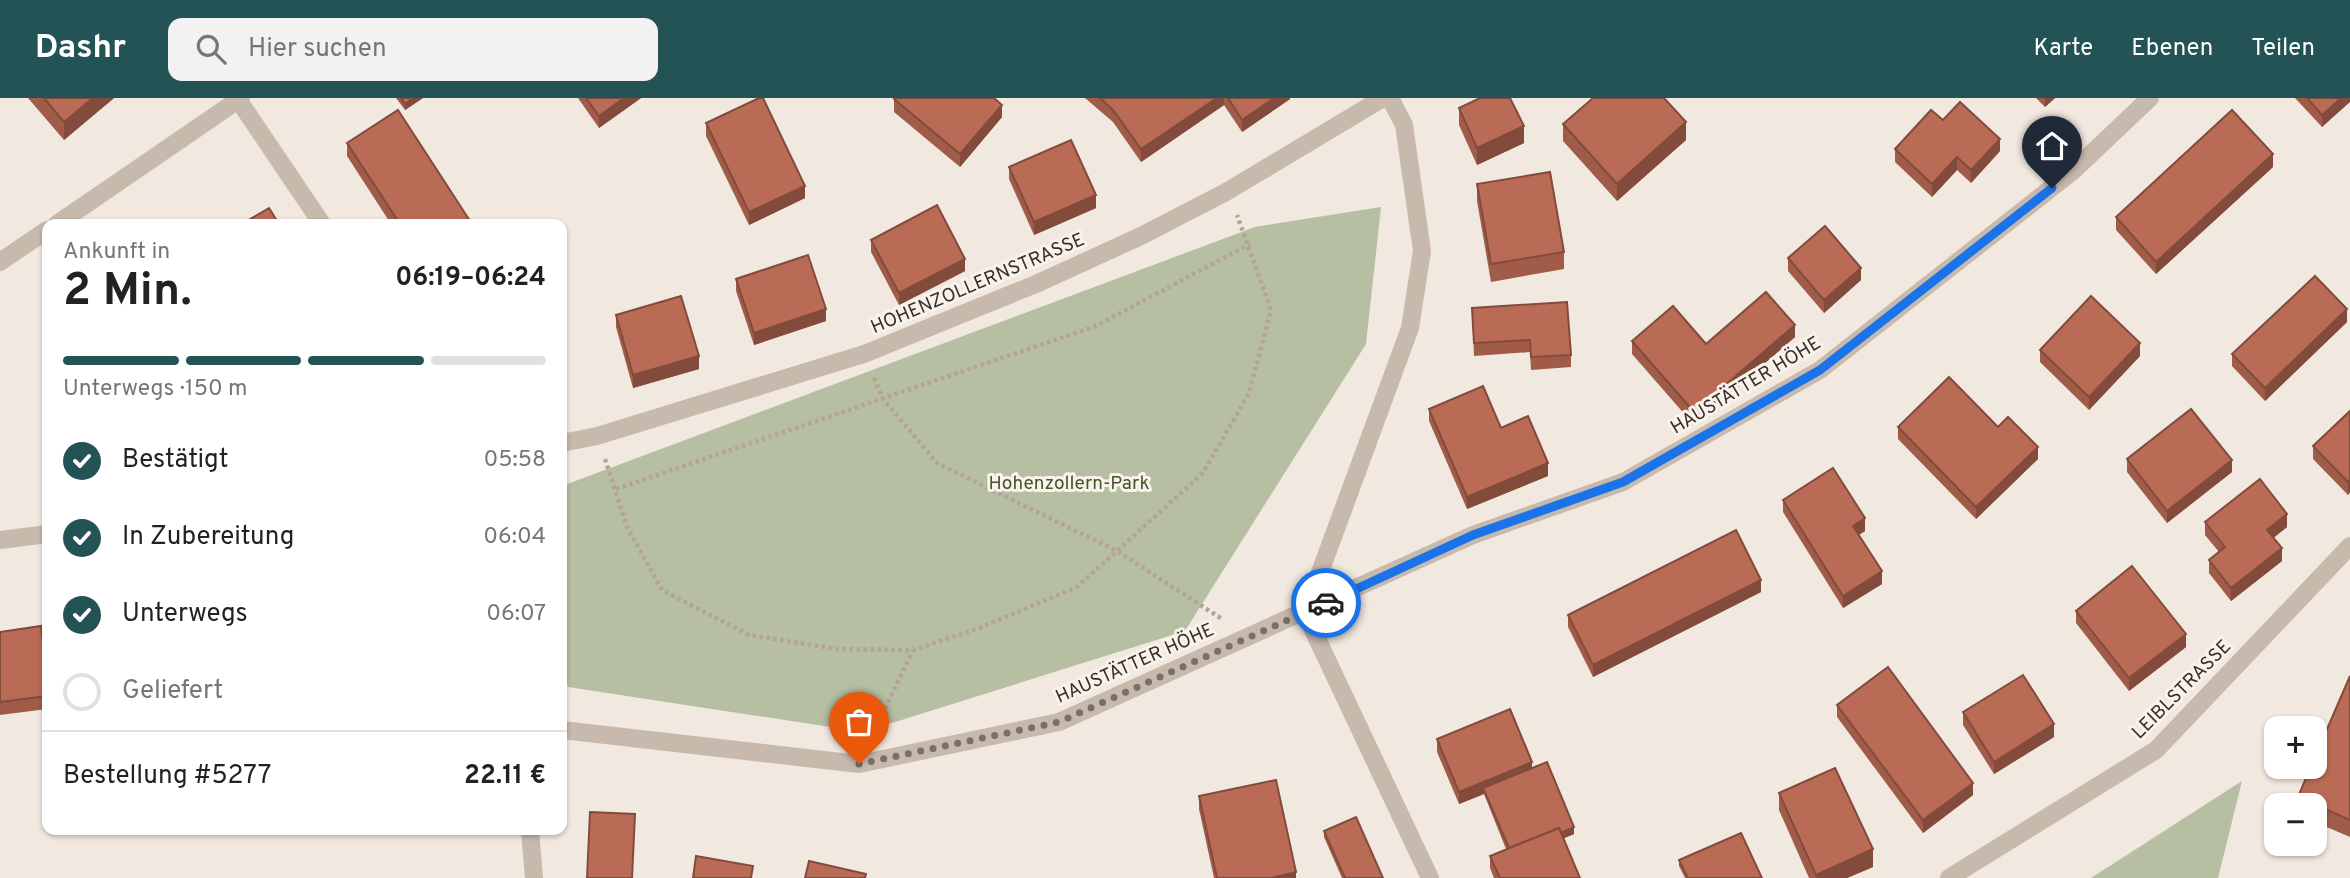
<!DOCTYPE html>
<html lang="de">
<meta charset="utf-8">
<style>
:root{--surface:#fff;--page:#f2f2f2;--text:#222;--muted:#767676;--line:#e0e0e0;--accent:#245355}
body{margin:0;font-family:Overpass,sans-serif;background:var(--page);color:var(--text);height:100vh;display:flex;flex-direction:column;font-size:26px;white-space:nowrap}
*{box-sizing:border-box;margin:0}
p{font-size:23px;color:var(--muted)}
.icon{flex:none;width:38px;height:38px;fill:none;stroke:currentColor;stroke-width:2;stroke-linecap:round;stroke-linejoin:round}
.map{position:relative;flex:1;overflow:hidden}
.sheet{position:absolute;left:42px;top:121px;width:525px;height:616px;display:flex;flex-direction:column;background:var(--surface);border-radius:14px;box-shadow:0 2px 5px #0004}
.sheet>*{flex:none}
.controls{position:absolute;left:2264px;top:618px;display:grid;gap:14px}
.controls a{display:grid;place-items:center;width:63px;height:63px;border-radius:14px;background:var(--surface);box-shadow:0 2px 5px #0004;font-size:35px}
.pin{position:absolute;display:grid;place-items:center;width:60px;height:60px;color:#fff;margin:-72px -30px;border-radius:50% 50% 50% 0;rotate:-45deg;box-shadow:0 0 7px #0007}
.pin .icon{rotate:45deg}
.courier{position:absolute;display:grid;place-items:center;width:70px;height:70px;margin:-35px;border:5px solid #1a73e8;border-radius:50%;background:#fff;color:#222;box-shadow:0 2px 9px #0007}
.head em{font-style:normal;font-weight:700}
.head div{display:flex;flex-direction:column-reverse}
.head{display:flex;align-items:center;justify-content:space-between;height:119px;padding:0 21px}
h1{font-size:46px;font-weight:700;line-height:52px}
.bar{display:grid;grid-template-columns:repeat(4,1fr);gap:10px 7px;align-content:center;height:84px;padding:0 21px}
.bar i{height:9px;border-radius:5px;background:var(--line)}
.bar .active{background:var(--accent)}
.bar p{grid-column:span 4}
.line{display:flex;align-items:center;gap:18px;padding:0 21px;border-top:2px solid var(--line)}
.line div{flex:1}
ol{padding:0 21px;list-style:none}
li{display:flex;align-items:center;gap:21px;height:77px}
li p{margin-inline-start:auto}
li .icon{padding:7px;border-radius:50%;background:var(--accent);color:#fff;stroke-width:4}
li:last-child{color:var(--muted)}
li i{width:38px;height:38px;border:4px solid var(--line);border-radius:50%}
header{display:flex;align-items:center;gap:42px;box-sizing:border-box;height:98px;padding:0 35px;background:var(--accent);color:#fff}
header strong{font-size:33px}
nav{display:flex;gap:38px;margin-inline-start:auto;font-size:24px}
.search{width:490px;height:63px;background:var(--page);display:flex;align-items:center;gap:18px;box-sizing:border-box;padding:0 24px;border-radius:14px;color:var(--muted);font-size:26px}
.map>svg:first-child{display:block}
.park{fill:#b6bfa1}
.lines{fill:none;stroke-linecap:round;stroke-linejoin:round}
.path{stroke:#b4a397;stroke-width:4.5;stroke-dasharray:3.5 3.5;stroke-linecap:butt}
.minor{stroke:#c8b9ad;stroke-width:18}
.wall{fill:#a05c49}
.shaded-wall{fill:#824b3c}
.building{fill:#ba6b55;stroke:#824b3c;stroke-width:2}
.done{stroke:#786f6a;stroke-width:7;stroke-dasharray:0 12.6}
.route{stroke:#1a73e8;stroke-width:9}
.labels{text-anchor:middle;dominant-baseline:central;stroke-width:6;stroke-linejoin:round;paint-order:stroke}
.street-label{font-size:19px;fill:#372e2b;stroke:#f9f3ec}
.park-label{font-size:19px;fill:#475331;stroke:#f9f3ec}
</style>
<header>
<strong>Dashr</strong>
<div class="search"><svg class="icon" aria-label="search" viewBox="0 0 24 24"><circle cx="10" cy="10" r="6"/><path d="M15 15l6 6"/></svg>Hier suchen</div>
<nav><a>Karte</a><a>Ebenen</a><a>Teilen</a></nav>
</header>
<div class="map">
<svg width="2350" height="780" viewBox="0 0 2350 780">
<rect width="100%" height="100%" fill="#f1e8e0"/>
<!-- park -->
<g class="park">
<path d="M 1381,109 L 1366,246 L 1185,533 L 863,634 L 568,589 L 562,569 L 562,388 L 1255,129 Z"/>
<path d="M 2242,683 L 2218,780 L 2091,780 Z"/>
</g>
<g class="lines">
<!-- path -->
<g class="path">
<path d="M 874,280 L 883,301 L 937,365 L 1117,453 L 1222,521"/>
<path d="M 605,361 L 627,429 L 662,492 L 749,537 L 837,551 L 913,552 L 977,531 L 1077,489 L 1203,375 L 1249,295 L 1271,212 L 1237,117"/>
<path d="M 616,391 L 1096,228 L 1250,146"/>
<path d="M 873,636 L 913,552"/>
</g>
<!-- minor -->
<g class="minor">
<path d="M 237,0 L 322,126"/>
<path d="M 1390,0 L 1404,27 L 1422,153 L 1410,230 L 1305,515 L 1430,780"/>
<path d="M 57,126 L 241,0"/>
<path d="M 0,164 L 47,132"/>
<path d="M 562,345 L 597,338 L 864,256 L 1036,186 L 1141,138 L 1226,94 L 1383,0"/>
<path d="M 0,442 L 47,436"/>
<path d="M 562,632 L 859,666 L 1059,624 L 1473,437 L 1623,384 L 1820,272 L 2073,73 L 2150,0"/>
<path d="M 530,732 L 534,780"/>
<path d="M 1949,780 L 2156,652 L 2350,448"/>
</g>
</g>
<!-- wall -->
<g class="wall">
<path d="M 28,0 L 114,0 L 64,42 Z"/>
<path d="M 396,0 L 423,0 L 405,12 Z"/>
<path d="M 578,0 L 641,0 L 599,30 Z"/>
<path d="M 1085,0 L 1290,0 L 1290,1 L 1242,34 L 1224,7 L 1141,64 L 1113,24 Z"/>
<path d="M 2036,0 L 2055,0 L 2045,9 Z"/>
<path d="M 2295,0 L 2350,0 L 2322,29 Z"/>
<path d="M 894,1 L 1002,19 L 960,69 L 894,14 Z"/>
<path d="M 1459,10 L 1524,45 L 1477,67 L 1459,27 Z"/>
<path d="M 1943,22 L 2000,53 L 1971,85 L 1957,72 L 1932,99 L 1895,64 L 1895,51 Z"/>
<path d="M 706,25 L 805,100 L 749,127 L 706,38 Z"/>
<path d="M 1563,26 L 1686,42 L 1617,103 L 1563,43 Z"/>
<path d="M 347,45 L 472,126 L 391,126 L 347,58 Z"/>
<path d="M 1009,69 L 1096,110 L 1034,137 L 1009,81 Z"/>
<path d="M 2273,69 L 2156,176 L 2116,132 L 2116,119 Z"/>
<path d="M 1477,86 L 1564,154 L 1564,171 L 1491,184 L 1477,103 Z"/>
<path d="M 871,142 L 965,173 L 899,207 L 871,154 Z"/>
<path d="M 1788,160 L 1861,182 L 1824,215 L 1788,173 Z"/>
<path d="M 736,181 L 826,223 L 754,247 L 736,193 Z"/>
<path d="M 1472,210 L 1571,257 L 1571,269 L 1531,272 L 1530,254 L 1474,258 Z"/>
<path d="M 616,217 L 699,271 L 633,290 L 616,229 Z"/>
<path d="M 2347,224 L 2265,303 L 2232,268 L 2232,256 Z"/>
<path d="M 1795,239 L 1694,327 L 1632,256 L 1632,243 L 1706,246 Z"/>
<path d="M 2040,252 L 2140,258 L 2089,312 L 2040,264 Z"/>
<path d="M 1429,311 L 1501,330 L 1548,378 L 1467,411 L 1429,323 Z"/>
<path d="M 2350,313 L 2350,394 L 2348,397 L 2313,361 L 2313,348 Z"/>
<path d="M 1898,329 L 2038,361 L 1976,421 L 1898,341 Z"/>
<path d="M 2127,361 L 2232,374 L 2167,425 L 2127,374 Z"/>
<path d="M 1783,402 L 1865,433 L 1859,437 L 1882,486 L 1843,510 L 1783,414 Z"/>
<path d="M 2205,424 L 2287,429 L 2273,440 L 2282,463 L 2231,503 L 2209,475 L 2209,462 L 2219,454 L 2205,437 Z"/>
<path d="M 1761,494 L 1593,579 L 1568,529 L 1568,517 Z"/>
<path d="M 2076,513 L 2186,549 L 2129,593 L 2076,525 Z"/>
<path d="M 0,534 L 47,578 L 47,611 L 0,617 Z"/>
<path d="M 2350,578 L 2350,739 L 2315,724 L 2315,707 L 2298,707 L 2298,699 Z"/>
<path d="M 1837,607 L 1973,697 L 1923,735 L 1837,619 Z"/>
<path d="M 1963,614 L 2054,639 L 1994,676 L 1963,627 Z"/>
<path d="M 1437,641 L 1532,670 L 1574,736 L 1564,740 L 1580,780 L 1494,780 L 1490,770 L 1490,758 L 1506,751 L 1484,696 L 1459,706 L 1437,654 Z"/>
<path d="M 1779,695 L 1873,769 L 1847,780 L 1809,780 L 1779,712 Z"/>
<path d="M 1199,698 L 1296,780 L 1214,780 L 1199,711 Z"/>
<path d="M 127,732 L 154,732 L 128,735 Z"/>
<path d="M 1324,733 L 1383,780 L 1342,780 L 1324,739 Z"/>
<path d="M 1679,762 L 1762,780 L 1685,780 L 1679,768 Z"/>
</g>
<!-- shaded-wall -->
<g class="shaded-wall">
<path d="M 93,0 L 114,0 L 64,42 L 64,24 Z"/>
<path d="M 413,0 L 423,0 L 405,12 L 405,6 Z"/>
<path d="M 624,0 L 641,0 L 599,30 L 599,18 Z"/>
<path d="M 1217,0 L 1224,0 L 1224,7 L 1141,64 L 1141,51 Z"/>
<path d="M 1274,0 L 1290,0 L 1290,1 L 1242,34 L 1242,22 Z"/>
<path d="M 2045,0 L 2055,0 L 2045,9 Z"/>
<path d="M 2341,0 L 2350,0 L 2350,4 L 2322,29 L 2322,17 Z"/>
<path d="M 1002,7 L 1002,19 L 960,69 L 960,56 Z"/>
<path d="M 1686,24 L 1686,42 L 1617,103 L 1617,86 Z"/>
<path d="M 1524,28 L 1524,45 L 1477,67 L 1477,50 Z"/>
<path d="M 2000,41 L 2000,53 L 1971,85 L 1971,72 Z"/>
<path d="M 2273,56 L 2273,69 L 2156,176 L 2156,164 Z"/>
<path d="M 1957,59 L 1957,72 L 1932,99 L 1932,86 Z"/>
<path d="M 805,88 L 805,100 L 749,127 L 749,114 Z"/>
<path d="M 1096,97 L 1096,110 L 1034,137 L 1034,124 Z"/>
<path d="M 965,161 L 965,173 L 899,207 L 899,195 Z"/>
<path d="M 1861,170 L 1861,182 L 1824,215 L 1824,202 Z"/>
<path d="M 826,211 L 826,223 L 754,247 L 754,235 Z"/>
<path d="M 2347,211 L 2347,224 L 2265,303 L 2265,290 Z"/>
<path d="M 1795,227 L 1795,239 L 1694,327 L 1694,314 Z"/>
<path d="M 2140,245 L 2140,258 L 2089,312 L 2089,299 Z"/>
<path d="M 699,258 L 699,271 L 633,290 L 633,277 Z"/>
<path d="M 2038,349 L 2038,361 L 1976,421 L 1976,409 Z"/>
<path d="M 2232,362 L 2232,374 L 2167,425 L 2167,413 Z"/>
<path d="M 1548,365 L 1548,378 L 1467,411 L 1467,399 Z"/>
<path d="M 2350,382 L 2350,394 L 2348,397 L 2348,384 Z"/>
<path d="M 2287,416 L 2287,429 L 2267,445 L 2267,432 Z"/>
<path d="M 1865,420 L 1865,433 L 1853,440 L 1853,428 Z"/>
<path d="M 2282,450 L 2282,463 L 2231,503 L 2231,490 Z"/>
<path d="M 1882,473 L 1882,486 L 1843,510 L 1843,498 Z"/>
<path d="M 1761,482 L 1761,494 L 1593,579 L 1593,567 Z"/>
<path d="M 2186,536 L 2186,549 L 2129,593 L 2129,580 Z"/>
<path d="M 2054,626 L 2054,639 L 1994,676 L 1994,664 Z"/>
<path d="M 1532,664 L 1532,677 L 1483,690 L 1484,696 L 1459,706 L 1459,694 Z"/>
<path d="M 1973,685 L 1973,697 L 1923,735 L 1923,722 Z"/>
<path d="M 1574,729 L 1574,736 L 1511,762 L 1511,756 Z"/>
<path d="M 1873,751 L 1873,769 L 1847,780 L 1816,780 L 1816,777 Z"/>
<path d="M 1296,774 L 1296,780 L 1271,780 Z"/>
</g>
<!-- building -->
<g class="building">
<path d="M 44,0 L 93,0 L 64,24 Z"/>
<path d="M 401,0 L 413,0 L 405,6 Z"/>
<path d="M 586,0 L 624,0 L 599,18 Z"/>
<path d="M 759,0 L 763,0 L 805,88 L 749,114 L 706,25 Z"/>
<path d="M 895,0 L 994,0 L 1002,7 L 960,56 L 894,1 Z"/>
<path d="M 1100,0 L 1217,0 L 1141,51 L 1113,12 Z"/>
<path d="M 1228,0 L 1274,0 L 1242,22 Z"/>
<path d="M 1480,0 L 1510,0 L 1524,28 L 1477,50 L 1459,10 Z"/>
<path d="M 1593,0 L 1664,0 L 1686,24 L 1617,86 L 1563,26 Z"/>
<path d="M 2307,0 L 2341,0 L 2322,17 Z"/>
<path d="M 1960,4 L 2000,41 L 1971,72 L 1957,59 L 1932,86 L 1895,51 L 1931,12 L 1943,22 Z"/>
<path d="M 398,12 L 472,126 L 400,126 L 347,45 Z"/>
<path d="M 2232,12 L 2273,56 L 2156,164 L 2116,119 Z"/>
<path d="M 1071,42 L 1096,97 L 1034,124 L 1009,69 Z"/>
<path d="M 1550,74 L 1564,154 L 1491,166 L 1477,86 Z"/>
<path d="M 937,107 L 965,161 L 899,195 L 871,142 Z"/>
<path d="M 269,110 L 279,126 L 242,126 Z"/>
<path d="M 1825,128 L 1861,170 L 1824,202 L 1788,160 Z"/>
<path d="M 808,157 L 826,211 L 754,235 L 736,181 Z"/>
<path d="M 2315,178 L 2347,211 L 2265,290 L 2232,256 Z"/>
<path d="M 1766,194 L 1795,227 L 1694,314 L 1632,243 L 1673,208 L 1706,246 Z"/>
<path d="M 681,198 L 699,258 L 633,277 L 616,217 Z"/>
<path d="M 2091,198 L 2140,245 L 2089,299 L 2040,252 Z"/>
<path d="M 1567,204 L 1571,257 L 1531,259 L 1530,242 L 1474,245 L 1472,210 Z"/>
<path d="M 1949,279 L 1998,329 L 2008,319 L 2038,349 L 1976,409 L 1898,329 Z"/>
<path d="M 1483,288 L 1501,330 L 1528,318 L 1548,365 L 1467,399 L 1429,311 Z"/>
<path d="M 2191,311 L 2232,362 L 2167,413 L 2127,361 Z"/>
<path d="M 2350,313 L 2350,382 L 2348,384 L 2313,348 Z"/>
<path d="M 1833,370 L 1865,420 L 1853,428 L 1882,473 L 1843,498 L 1783,402 Z"/>
<path d="M 2260,381 L 2287,416 L 2267,432 L 2282,450 L 2231,490 L 2209,462 L 2225,449 L 2205,424 Z"/>
<path d="M 1736,432 L 1761,482 L 1593,567 L 1568,517 Z"/>
<path d="M 2132,468 L 2186,536 L 2129,580 L 2076,513 Z"/>
<path d="M 41,528 L 47,578 L 47,598 L 0,604 L 0,534 Z"/>
<path d="M 1888,569 L 1973,685 L 1923,722 L 1837,607 Z"/>
<path d="M 2023,577 L 2054,626 L 1994,664 L 1963,614 Z"/>
<path d="M 2350,578 L 2350,722 L 2298,699 L 2311,668 L 2315,668 L 2315,659 Z"/>
<path d="M 1510,611 L 1532,664 L 1459,694 L 1437,641 Z"/>
<path d="M 1547,664 L 1574,729 L 1561,735 L 1559,730 L 1509,750 L 1483,690 Z"/>
<path d="M 1835,670 L 1873,751 L 1816,777 L 1779,695 Z"/>
<path d="M 1276,682 L 1296,774 L 1271,780 L 1217,780 L 1199,698 Z"/>
<path d="M 590,714 L 635,716 L 632,780 L 587,780 Z"/>
<path d="M 1356,719 L 1383,780 L 1345,780 L 1324,733 Z"/>
<path d="M 1559,730 L 1580,780 L 1500,780 L 1490,758 Z"/>
<path d="M 1741,735 L 1762,780 L 1688,780 L 1679,762 Z"/>
<path d="M 696,758 L 753,768 L 751,780 L 693,780 Z"/>
<path d="M 809,763 L 866,776 L 865,780 L 805,780 Z"/>
</g>
<g class="lines">
<!-- done -->
<path class="done" d="M 859,666 L 1059,624 L 1326,505"/>
<!-- route -->
<path class="route" d="M 1326,505 L 1473,437 L 1623,384 L 1820,272 L 2052,90"/>
</g>
<g class="labels">
<!-- street labels -->
<g class="street-label">
<text transform="translate(978 186) rotate(-23)">HOHENZOLLERNSTRASSE</text>
<text transform="translate(1746 288) rotate(-31)">HAUSTÄTTER HÖHE</text>
<text transform="translate(1135 566) rotate(-24)">HAUSTÄTTER HÖHE</text>
<text transform="translate(2182 592) rotate(-45)">LEIBLSTRASSE</text>
</g>
<!-- park labels -->
<g class="park-label">
<text x="1069" y="386">Hohenzollern-Park</text>
</g>
</g>
</svg>
<div class="controls">
<a>+</a>
<a>−</a>
</div>
<div class="pin" style="left:859px;top:666px;background:#ea580c"><svg class="icon" aria-label="bag" viewBox="0 0 24 24"><path d="M5 8h14l-1 12H6zM9 8a3 3 0 0 1 6 0"/></svg></div>
<div class="pin" style="left:2052px;top:90px;background:#1f2937"><svg class="icon" aria-label="home" viewBox="0 0 24 24"><path d="M3 11l9-7 9 7M6 9v11h12V9"/></svg></div>
<div class="courier" style="left:1326px;top:505px"><svg class="icon" aria-label="car" viewBox="0 0 24 24"><path d="M5 17H2v-5l4-1 3-4h7l3 4 3 1v5h-3M9 17h6M6 11h13"/><circle cx="7" cy="17" r="2"/><circle cx="17" cy="17" r="2"/></svg></div>
<section class="sheet">
<div class="head"><div><h1>2 Min.</h1><p>Ankunft in</p></div><em>06:19–06:24</em></div>
<div class="bar"><i class="active"></i><i class="active"></i><i class="active"></i><i></i><p>Unterwegs · 150 m</p></div>
<ol>
<li><svg class="icon" aria-label="check" viewBox="0 0 24 24"><path d="M5 12l5 5 9-10"/></svg>Bestätigt<p>05:58</p></li>
<li><svg class="icon" aria-label="check" viewBox="0 0 24 24"><path d="M5 12l5 5 9-10"/></svg>In Zubereitung<p>06:04</p></li>
<li><svg class="icon" aria-label="check" viewBox="0 0 24 24"><path d="M5 12l5 5 9-10"/></svg>Unterwegs<p>06:07</p></li>
<li><i></i>Geliefert</li>
</ol>
<div class="line" style="height:91px"><div>Bestellung #5277</div><b>22.11 €</b></div>
</section>
</div>
